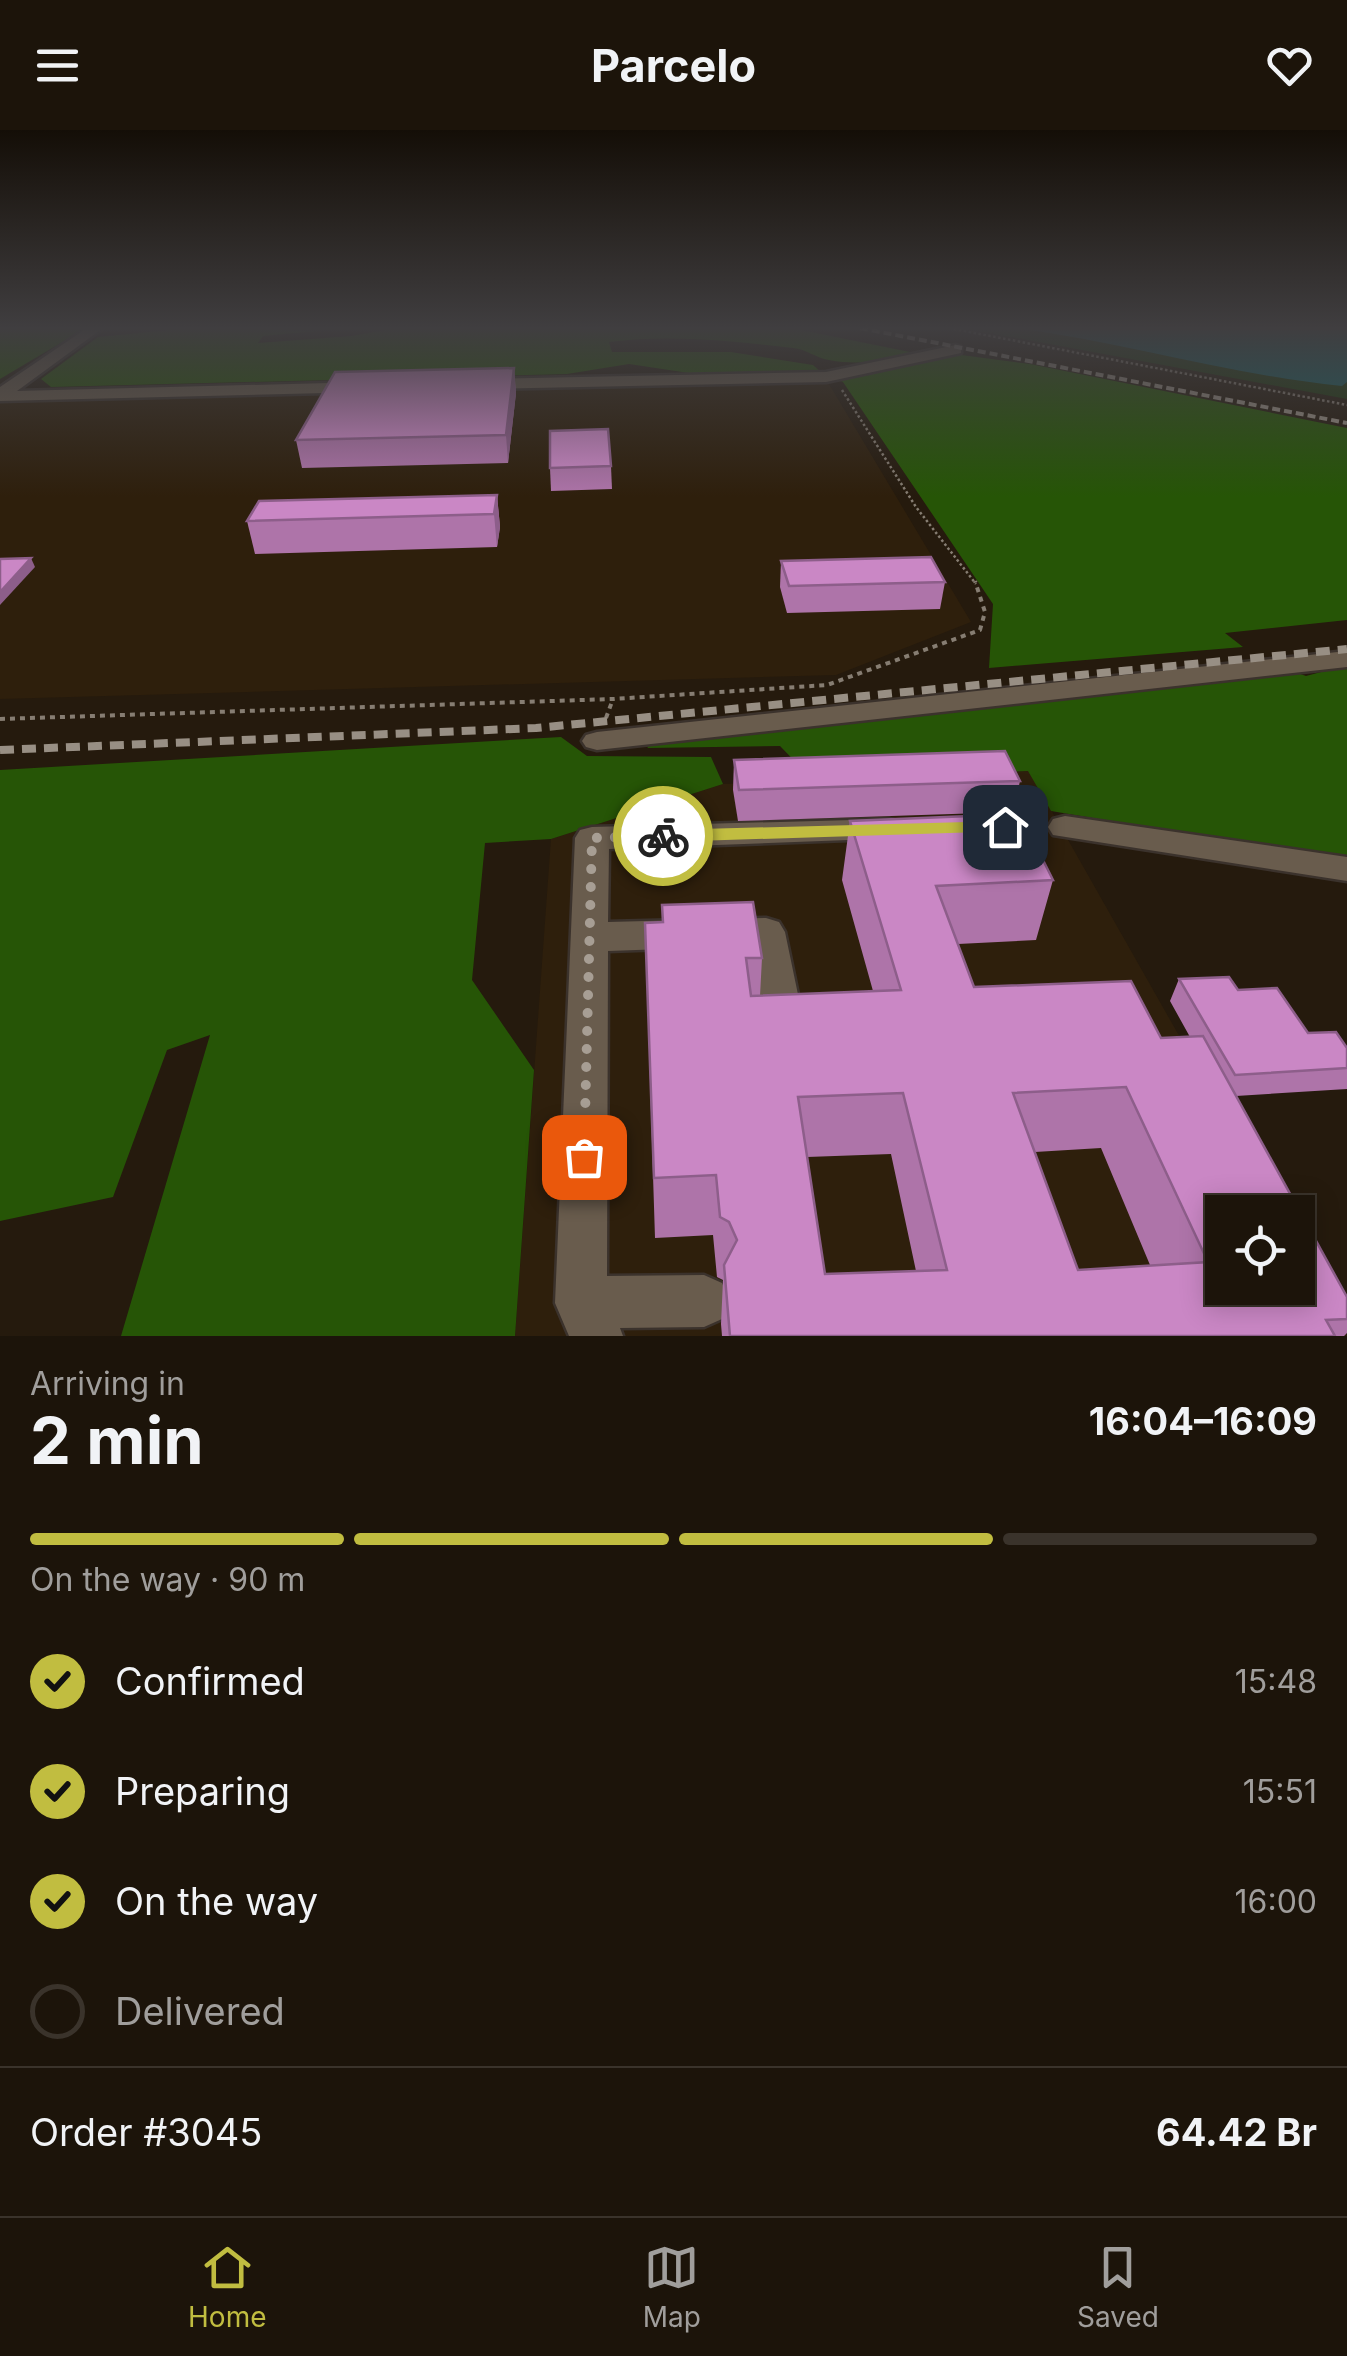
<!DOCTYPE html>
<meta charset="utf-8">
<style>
:root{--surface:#1c140a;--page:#292118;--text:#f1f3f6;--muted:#a09e9c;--line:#3a332b;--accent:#c1bd40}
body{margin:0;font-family:Inter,sans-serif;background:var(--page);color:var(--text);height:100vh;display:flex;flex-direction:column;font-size:38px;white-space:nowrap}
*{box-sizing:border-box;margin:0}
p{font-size:32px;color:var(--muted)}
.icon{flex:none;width:55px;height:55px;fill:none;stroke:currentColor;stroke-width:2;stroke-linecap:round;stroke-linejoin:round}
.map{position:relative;height:1206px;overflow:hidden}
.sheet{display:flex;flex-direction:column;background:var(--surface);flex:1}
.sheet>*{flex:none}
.fabs{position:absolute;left:1205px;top:1065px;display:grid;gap:20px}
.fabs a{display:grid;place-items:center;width:110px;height:110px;border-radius:0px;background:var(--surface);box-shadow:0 5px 25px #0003,0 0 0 2px var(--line);font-size:50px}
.pin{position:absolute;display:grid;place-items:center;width:85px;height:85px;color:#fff;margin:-42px;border-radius:20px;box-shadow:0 5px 15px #0006}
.courier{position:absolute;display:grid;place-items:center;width:100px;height:100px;margin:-50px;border:8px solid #c1bd40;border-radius:50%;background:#fff;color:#222;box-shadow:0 2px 12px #0007}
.summary em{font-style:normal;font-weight:700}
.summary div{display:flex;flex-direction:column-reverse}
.summary{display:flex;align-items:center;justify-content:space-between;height:170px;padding:0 30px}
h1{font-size:65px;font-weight:700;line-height:75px}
.bar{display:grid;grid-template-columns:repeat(4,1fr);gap:15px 10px;align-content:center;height:120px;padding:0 30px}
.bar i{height:12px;border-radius:8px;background:var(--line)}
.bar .selected{background:var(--accent)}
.bar p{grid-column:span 4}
.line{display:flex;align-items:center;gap:25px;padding:0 30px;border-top:2px solid var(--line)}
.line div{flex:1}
ol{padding:0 30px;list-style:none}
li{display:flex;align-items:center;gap:30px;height:110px}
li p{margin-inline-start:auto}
li .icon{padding:10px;border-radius:50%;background:var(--accent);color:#111;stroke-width:4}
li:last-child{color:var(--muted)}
li i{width:55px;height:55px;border:5px solid var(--line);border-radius:50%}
header{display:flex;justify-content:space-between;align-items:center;height:130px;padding:0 30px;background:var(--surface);font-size:45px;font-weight:700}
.dock{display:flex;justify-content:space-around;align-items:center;height:140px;border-top:2px solid var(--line);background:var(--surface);font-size:28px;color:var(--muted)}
.dock a{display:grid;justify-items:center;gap:5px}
.dock .selected{color:var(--accent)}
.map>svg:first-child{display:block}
.built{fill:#2e1f0c}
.green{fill:#1d390f}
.forest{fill:#265506}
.water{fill:#186265}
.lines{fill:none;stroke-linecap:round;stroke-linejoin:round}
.minor-casing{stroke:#3b322c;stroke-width:5}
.path-far1{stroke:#867d72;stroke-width:2.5;stroke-dasharray:2.5 2.5;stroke-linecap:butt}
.path{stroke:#867d72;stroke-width:4;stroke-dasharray:5 5;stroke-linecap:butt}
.minor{fill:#695c4d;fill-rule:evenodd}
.rail-far1{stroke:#988f84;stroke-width:4;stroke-dasharray:8 4;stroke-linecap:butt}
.rail{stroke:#988f84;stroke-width:8;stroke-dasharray:14 8;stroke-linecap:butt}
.wall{fill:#ae74a9;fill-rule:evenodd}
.shaded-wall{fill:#8d5e8a}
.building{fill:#ca87c5;stroke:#8d5e8a;stroke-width:2.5;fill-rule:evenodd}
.route{fill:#c1bd40}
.done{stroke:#a79e94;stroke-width:10;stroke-dasharray:0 18}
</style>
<header><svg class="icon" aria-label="menu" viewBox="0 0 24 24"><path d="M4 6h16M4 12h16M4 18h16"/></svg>Parcelo<svg class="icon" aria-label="heart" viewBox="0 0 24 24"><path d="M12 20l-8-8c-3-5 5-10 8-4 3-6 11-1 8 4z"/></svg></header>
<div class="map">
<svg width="1347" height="1206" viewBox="0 0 1347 1206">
<rect width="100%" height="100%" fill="#251a0d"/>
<!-- built -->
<g class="built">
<path d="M 826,249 L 971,492 L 836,545 L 0,569 L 0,268 Z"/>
<path d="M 1029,641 L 1279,1082 L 1222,1082 L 1222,1158 L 1298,1158 L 1347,1206 L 515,1206 L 551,709 L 723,654 Z"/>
</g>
<!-- green -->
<path class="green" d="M 963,198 L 1347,198 L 1347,269 Z"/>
<!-- forest -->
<g class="forest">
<path d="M 0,198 L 84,199 L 0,249 Z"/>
<path d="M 190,198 L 316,201 L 263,206 L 258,213 L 351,206 L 396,198 L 791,198 L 920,224 C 888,230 861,236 829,230 C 816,228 806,219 793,218 C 732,211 670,204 609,212 L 612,222 L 731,222 L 813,235 L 822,243 L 689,243 L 629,234 L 567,244 L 51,257 L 41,249 L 98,207 Z"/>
<path d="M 954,224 L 1030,234 L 1347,298 L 1347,490 L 1225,503 L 1243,517 L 989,538 L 993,474 L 843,252 L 835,248 Z"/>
<path d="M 1269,533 L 1306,546 L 1347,535 L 1347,731 L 1051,681 L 1028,641 L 814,651 L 780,616 L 648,618 L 636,598 Z"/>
<path d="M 561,607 L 587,626 L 711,627 L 723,654 L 551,709 L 485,713 L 472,850 L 534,940 L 515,1206 L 121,1206 L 210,905 L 167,920 L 113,1067 L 0,1091 L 0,640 Z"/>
</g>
<!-- water -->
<path class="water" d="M 1017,198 L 1347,198 L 1347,252 L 1342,256 C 1232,245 1127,213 1017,198 Z"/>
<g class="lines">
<!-- minor casing -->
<g class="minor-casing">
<g id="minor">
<path d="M 87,198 L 103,198 L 17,261 L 367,252 L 375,257 L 367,262 L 0,271 L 0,257 Z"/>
<path d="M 956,215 L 961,217 L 961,223 L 826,252 L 478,259 L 470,254 L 478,249 L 826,242 Z"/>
<path d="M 1347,521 L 1347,537 L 597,620 L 586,617 L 582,611 L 586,605 L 597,602 Z"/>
<path d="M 1065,686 L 1347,727 L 1347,751 L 1053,705 L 1048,697 L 1053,689 Z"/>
<path d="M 889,689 L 901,692 L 906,700 L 901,708 L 609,719 L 608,792 L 766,788 L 779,792 L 785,802 L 806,903 L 800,915 L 785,920 L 770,915 L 764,903 L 750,816 L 608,821 L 607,1146 L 704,1145 L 722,1153 L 730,1171 L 722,1189 L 704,1197 L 620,1198 L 623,1206 L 569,1206 L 555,1173 L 575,708 L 580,700 L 592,697 Z"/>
</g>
</g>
<!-- path-far1 -->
<g class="path-far1">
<path d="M 949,198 L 1347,275"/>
<path d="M 842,260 L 916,377 L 976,454"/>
</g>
<!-- path -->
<g class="path">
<path d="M 606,588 L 613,569"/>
<path d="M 0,589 L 613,569 L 827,555 L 980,500 L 985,482 L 975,451"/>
</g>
<!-- minor -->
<use href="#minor" class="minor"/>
<!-- rail-far1 -->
<path class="rail-far1" d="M 860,198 L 1347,293"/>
<!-- rail -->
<path class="rail" d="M 0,620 L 536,598 L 1347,519"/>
</g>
<!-- wall -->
<g class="wall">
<path d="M 514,238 L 516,263 L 508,333 L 302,338 L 296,310 Z"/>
<path d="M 611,336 L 612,359 L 551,361 L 550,338 Z"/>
<path d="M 497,365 L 500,397 L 497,417 L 255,424 L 247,391 Z"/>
<path d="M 781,431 L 945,452 L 940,479 L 787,483 L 780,457 Z"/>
<path d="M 734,630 L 1020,651 L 1013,682 L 738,691 L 733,660 Z"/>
<path d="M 850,691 L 1053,750 L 1036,810 L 958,814 L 974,857 L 1161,908 L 1190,907 L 1170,871 L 1179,849 L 1238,860 L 1308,903 L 1347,918 L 1347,959 L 1236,966 L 1347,1167 L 1347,1203 L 1344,1206 L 722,1206 L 721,1194 L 723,1150 L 717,1147 L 713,1105 L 655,1108 L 645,793 L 762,828 L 760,866 L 873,861 L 842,750 ZM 1101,1018 L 1150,1135 L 1078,1140 L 1035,1022 ZM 891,1024 L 916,1141 L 825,1144 L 807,1027 Z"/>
</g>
<!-- shaded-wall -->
<g class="shaded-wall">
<path d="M 514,238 L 516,263 L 508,333 L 506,305 Z"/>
<path d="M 497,365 L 500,397 L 497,417 L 494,384 Z"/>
<path d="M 31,428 L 35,437 L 0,475 L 0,462 Z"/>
</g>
<!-- building -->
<g class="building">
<path d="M 514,238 L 506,305 L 296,310 L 335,242 Z"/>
<path d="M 608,299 L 611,336 L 550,338 L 550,301 Z"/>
<path d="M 497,365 L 494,384 L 247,391 L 259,371 Z"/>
<path d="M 931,427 L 945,452 L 789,456 L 781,431 Z"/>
<path d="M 31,428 L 0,462 L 0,429 Z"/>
<path d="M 1005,621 L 1020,651 L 739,660 L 734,630 Z"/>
<path d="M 1020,684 L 1053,750 L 936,756 L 974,857 L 1131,851 L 1161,908 L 1203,906 L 1347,1167 L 1347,1189 L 1326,1190 L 1335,1206 L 730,1206 L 724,1135 L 737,1110 L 729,1092 L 720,1087 L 716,1045 L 654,1048 L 645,793 L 663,792 L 662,775 L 753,772 L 762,828 L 746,828 L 751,866 L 901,860 L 850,691 ZM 1126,957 L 1208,1132 L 1078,1140 L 1013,963 ZM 903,963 L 947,1140 L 825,1144 L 798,967 ZM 1222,1082 L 1298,1082 L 1298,1158 L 1222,1158 Z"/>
<path d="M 1229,847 L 1238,860 L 1277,858 L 1308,903 L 1336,902 L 1347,918 L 1347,938 L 1235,945 L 1179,849 Z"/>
</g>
<!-- sky -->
<linearGradient id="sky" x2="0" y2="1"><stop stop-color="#140e07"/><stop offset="0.54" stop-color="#403e40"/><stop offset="1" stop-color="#403e40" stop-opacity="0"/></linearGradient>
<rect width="1347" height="367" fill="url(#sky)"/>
<!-- route -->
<path class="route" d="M 1005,691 L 1014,697 L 1012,701 L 663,712 L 653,706 L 663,700 Z"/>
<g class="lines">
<!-- done -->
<path class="done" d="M 584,1027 L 592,708 L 663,706"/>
</g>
</svg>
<div class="fabs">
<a><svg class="icon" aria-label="locate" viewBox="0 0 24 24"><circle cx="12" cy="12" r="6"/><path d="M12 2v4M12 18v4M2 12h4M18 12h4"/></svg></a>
</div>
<div class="pin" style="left:584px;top:1027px;background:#ea580c"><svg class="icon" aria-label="bag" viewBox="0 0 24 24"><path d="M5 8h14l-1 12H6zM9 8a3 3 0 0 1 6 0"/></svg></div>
<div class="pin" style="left:1005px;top:697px;background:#1f2937"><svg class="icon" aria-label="home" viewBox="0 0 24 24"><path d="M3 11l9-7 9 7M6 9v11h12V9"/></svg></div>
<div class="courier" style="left:663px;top:706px"><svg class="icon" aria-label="bike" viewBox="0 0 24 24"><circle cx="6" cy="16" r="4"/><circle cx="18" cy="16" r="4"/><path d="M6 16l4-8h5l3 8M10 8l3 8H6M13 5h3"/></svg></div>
</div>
<section class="sheet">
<div class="summary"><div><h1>2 min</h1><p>Arriving in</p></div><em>16:04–16:09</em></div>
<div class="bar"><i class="selected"></i><i class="selected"></i><i class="selected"></i><i></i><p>On the way · 90 m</p></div>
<ol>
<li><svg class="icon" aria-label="check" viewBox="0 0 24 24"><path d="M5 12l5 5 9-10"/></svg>Confirmed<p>15:48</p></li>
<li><svg class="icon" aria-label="check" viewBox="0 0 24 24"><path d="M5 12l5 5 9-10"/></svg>Preparing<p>15:51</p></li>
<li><svg class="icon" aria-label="check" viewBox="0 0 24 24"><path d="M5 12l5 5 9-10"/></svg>On the way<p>16:00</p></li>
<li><i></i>Delivered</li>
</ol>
<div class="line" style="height:130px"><div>Order #3045</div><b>64.42 Br</b></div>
</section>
<nav class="dock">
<a class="selected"><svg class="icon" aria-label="home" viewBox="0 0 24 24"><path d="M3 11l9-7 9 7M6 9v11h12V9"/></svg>Home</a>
<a><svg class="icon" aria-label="map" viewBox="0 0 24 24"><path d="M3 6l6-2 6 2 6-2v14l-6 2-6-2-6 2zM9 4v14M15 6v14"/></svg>Map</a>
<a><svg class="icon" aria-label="saved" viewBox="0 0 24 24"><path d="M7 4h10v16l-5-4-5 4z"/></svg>Saved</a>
</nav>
